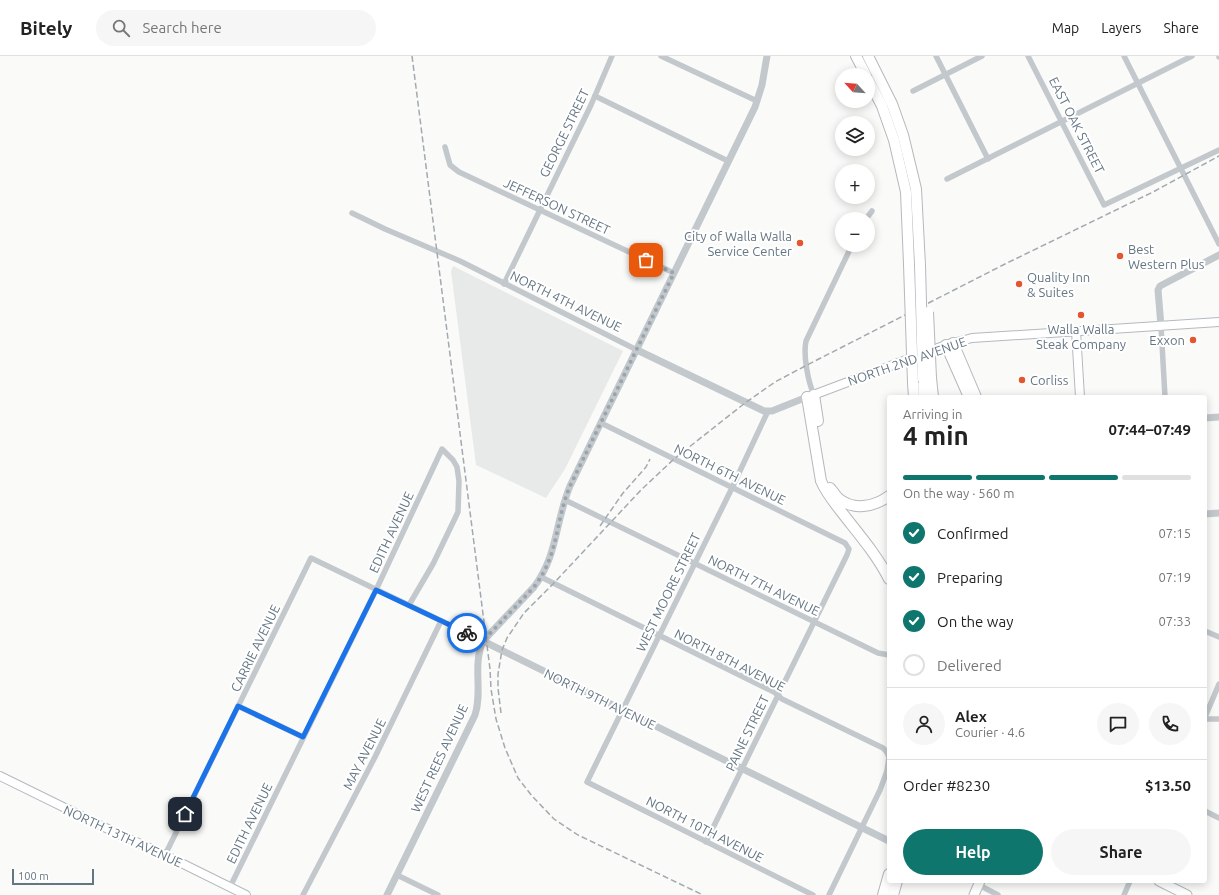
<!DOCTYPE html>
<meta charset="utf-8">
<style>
:root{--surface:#fff;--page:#f6f6f6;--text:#222;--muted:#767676;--line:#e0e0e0;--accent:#0f766e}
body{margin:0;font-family:Ubuntu,sans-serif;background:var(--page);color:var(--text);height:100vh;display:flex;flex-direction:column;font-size:15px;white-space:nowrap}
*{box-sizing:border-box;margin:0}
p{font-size:13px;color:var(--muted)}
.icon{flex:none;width:22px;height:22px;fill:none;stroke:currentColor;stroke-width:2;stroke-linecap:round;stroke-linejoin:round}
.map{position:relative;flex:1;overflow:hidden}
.panel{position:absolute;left:887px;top:339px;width:320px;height:488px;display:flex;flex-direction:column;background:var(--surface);border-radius:4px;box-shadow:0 2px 10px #0003}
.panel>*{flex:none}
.needle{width:26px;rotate:296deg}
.controls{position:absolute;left:835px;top:12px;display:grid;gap:8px}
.controls a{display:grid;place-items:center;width:40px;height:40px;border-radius:50%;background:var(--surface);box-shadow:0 2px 10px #0003;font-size:20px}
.scale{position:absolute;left:12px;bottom:10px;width:82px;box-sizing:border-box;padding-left:4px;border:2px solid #657683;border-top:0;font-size:11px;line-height:14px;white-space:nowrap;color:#657683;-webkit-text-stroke:3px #fff;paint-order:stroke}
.pin{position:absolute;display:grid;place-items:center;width:34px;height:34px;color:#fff;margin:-17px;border-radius:8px;box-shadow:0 2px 6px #0006}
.courier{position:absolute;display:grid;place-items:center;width:40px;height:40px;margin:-20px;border:3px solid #1a73e8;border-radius:50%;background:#fff;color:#222;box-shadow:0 1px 5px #0007}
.head em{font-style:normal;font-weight:700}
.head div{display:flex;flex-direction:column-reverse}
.head{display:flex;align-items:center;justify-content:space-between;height:68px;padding:0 16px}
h1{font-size:26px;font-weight:700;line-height:30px}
.bar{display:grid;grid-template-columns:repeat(4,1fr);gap:6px 4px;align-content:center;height:48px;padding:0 16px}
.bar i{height:5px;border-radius:3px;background:var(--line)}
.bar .current{background:var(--accent)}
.bar p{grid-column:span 4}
.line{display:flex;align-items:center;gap:10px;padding:0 16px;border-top:1px solid var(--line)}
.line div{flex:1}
.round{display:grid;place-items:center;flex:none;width:42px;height:42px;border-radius:21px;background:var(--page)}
ol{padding:0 16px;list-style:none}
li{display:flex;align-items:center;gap:12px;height:44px}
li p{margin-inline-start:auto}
li .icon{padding:4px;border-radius:50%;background:var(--accent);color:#fff;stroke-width:4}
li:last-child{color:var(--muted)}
li i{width:22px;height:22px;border:2px solid var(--line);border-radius:50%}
.cta{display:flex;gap:8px;margin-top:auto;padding:8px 16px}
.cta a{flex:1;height:46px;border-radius:24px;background:var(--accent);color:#fff;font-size:16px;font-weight:700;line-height:46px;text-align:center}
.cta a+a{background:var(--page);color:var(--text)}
header{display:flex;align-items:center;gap:24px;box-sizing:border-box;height:56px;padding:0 20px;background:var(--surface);border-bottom:1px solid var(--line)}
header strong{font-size:19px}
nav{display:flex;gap:22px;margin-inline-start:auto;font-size:14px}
.search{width:280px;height:36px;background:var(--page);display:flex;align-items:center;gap:10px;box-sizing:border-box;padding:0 14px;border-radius:22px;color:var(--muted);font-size:15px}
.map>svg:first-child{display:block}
.built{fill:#e8e9e9}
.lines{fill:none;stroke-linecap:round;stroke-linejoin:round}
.secondary-casing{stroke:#b3babf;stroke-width:10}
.primary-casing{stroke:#b5babe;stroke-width:11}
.motorway-casing{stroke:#b4b9bd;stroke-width:12}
.minor{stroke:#c3c8cc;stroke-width:5.5}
.tertiary{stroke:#c3c8cc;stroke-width:7}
.secondary{stroke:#fff;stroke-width:8}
.primary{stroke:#fff;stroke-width:9}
.motorway{stroke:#fff;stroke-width:10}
.rail{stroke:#a2aab0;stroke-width:1.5;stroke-dasharray:6 3;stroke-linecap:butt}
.motorway-bridge-casing{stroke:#b4b9bd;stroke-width:12;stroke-linecap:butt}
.motorway-bridge{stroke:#fff;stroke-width:10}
.done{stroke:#99a4ac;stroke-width:4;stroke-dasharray:0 7.2}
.route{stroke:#1a73e8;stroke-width:5}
.poi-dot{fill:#e4572e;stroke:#fff;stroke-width:1.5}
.labels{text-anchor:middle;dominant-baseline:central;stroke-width:4;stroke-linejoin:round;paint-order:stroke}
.street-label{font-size:13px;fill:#657683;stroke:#fff}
.poi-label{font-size:13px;fill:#657683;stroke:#fff;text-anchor:start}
</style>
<header>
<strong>Bitely</strong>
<div class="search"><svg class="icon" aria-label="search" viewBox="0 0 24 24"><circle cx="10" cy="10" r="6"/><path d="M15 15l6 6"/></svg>Search here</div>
<nav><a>Map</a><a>Layers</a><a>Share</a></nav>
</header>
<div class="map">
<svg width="1219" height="839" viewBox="0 0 1219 839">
<rect width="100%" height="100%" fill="#fafaf8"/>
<!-- built -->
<path class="built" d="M 453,210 L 623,295 L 565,413 L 546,442 L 476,409 L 451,215 Z"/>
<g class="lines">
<!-- secondary casing -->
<g class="secondary-casing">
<g id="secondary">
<path d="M 1076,275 L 1080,341"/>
<path d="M 808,341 L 946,289 L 972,282 L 1219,266"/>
<path d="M 0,720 L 112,775 L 165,799 L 246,839"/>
</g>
</g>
<!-- primary casing -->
<g class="primary-casing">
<g id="primary">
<path d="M 1159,825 L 1187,839"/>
<path d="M 974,839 L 980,825"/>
</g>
</g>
<!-- motorway casing -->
<g class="motorway-casing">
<g id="motorway">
<path d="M 856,0 L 866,19"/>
<path d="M 868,0 L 892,48 L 903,79 L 916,133 L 920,209"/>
<path d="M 868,23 L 882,50 L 894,84 L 906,136 L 909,208"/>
<path d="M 953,287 L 976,341"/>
<path d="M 946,289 L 969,341"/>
<path d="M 931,322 L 933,341"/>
<path d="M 923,323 L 924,341"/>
<path d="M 913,327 L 914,341"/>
<path d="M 814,339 L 818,365"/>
<path d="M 807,341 L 821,425 C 827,439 837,450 847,463 C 862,482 878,501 889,523"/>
<path d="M 830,432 C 833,435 835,439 838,442 C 853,455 874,451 889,440"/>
<path d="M 883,839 L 889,818"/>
<path d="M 893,839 L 897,825"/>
</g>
</g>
<!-- minor -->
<g class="minor">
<path d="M 661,0 L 757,45"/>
<path d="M 936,0 L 988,103"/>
<path d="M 1028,0 L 1104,149 L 1219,94"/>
<path d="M 1124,0 L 1219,188"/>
<path d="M 1219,0 L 1219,1"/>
<path d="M 913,35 L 982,0"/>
<path d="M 595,40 L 728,105"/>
<path d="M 445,91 L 450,109 L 459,116 L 674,217"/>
<path d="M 947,123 L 1192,0"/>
<path d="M 352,157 L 385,173 L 460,205 L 637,294"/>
<path d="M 866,163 L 872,155"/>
<path d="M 504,228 L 591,49 L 612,0"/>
<path d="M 1161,270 L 1165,341"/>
<path d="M 814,339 C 808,326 803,299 806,285 L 852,189"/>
<path d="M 768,355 L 732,432 L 587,726 L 813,839"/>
<path d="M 601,367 L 845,487 L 849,493 L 847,499 L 706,786"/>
<path d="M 565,444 L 878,597 L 889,599"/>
<path d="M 541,521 L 774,636 L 782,643 L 883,692 L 886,695 L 889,701"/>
<path d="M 1205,575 L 1219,581"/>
<path d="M 238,650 L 303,681"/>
<path d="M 1205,661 L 1219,628"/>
<path d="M 1205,663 L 1219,663"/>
<path d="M 1205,755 L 1219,762"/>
<path d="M 165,799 L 311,502 L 483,585"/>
<path d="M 397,819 L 438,839"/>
<path d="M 979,829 L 998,839"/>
<path d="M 230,831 L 376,534 L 442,393 L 453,404 L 457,411 L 459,425 L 458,456 L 433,508 L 409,549"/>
<path d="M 303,839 L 375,701 L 441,565"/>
<path d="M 829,839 L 880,734 L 887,715 L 889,701"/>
<path d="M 1124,839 L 1130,825"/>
</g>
<!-- tertiary -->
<g class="tertiary">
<path d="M 1161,270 L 1158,234 L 1160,230 L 1219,199"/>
<path d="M 637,294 L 764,355 L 772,355 L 807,341"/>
<path d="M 1205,362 L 1219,361"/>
<path d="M 1205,458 L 1219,457"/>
<path d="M 483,585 L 889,785"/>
<path d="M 387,839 L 475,659 C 483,634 472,610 483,585 L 534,531 C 558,499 555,466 570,430 L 755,51 L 762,29 L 767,0"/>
</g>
<!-- secondary -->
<use href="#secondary" class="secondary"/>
<!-- primary -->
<use href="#primary" class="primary"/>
<!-- motorway -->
<use href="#motorway" class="motorway"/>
<!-- rail -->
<g class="rail">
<path d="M 412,0 L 490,613 L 491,633 L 496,663 L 505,692 L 518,722 L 532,740 L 554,763 L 578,779 L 703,839"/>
<path d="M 600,470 L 623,437 L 646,411 L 650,403"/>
<path d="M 501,657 L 498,632 L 498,618 L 502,594 L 507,582 L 524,557 L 553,528 L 641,434 L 674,403 L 745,347 L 775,326 L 807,309 L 1005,208 L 1153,136 L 1219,100"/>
</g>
<!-- motorway-bridge casing -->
<g class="motorway-bridge-casing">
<g id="motorway-bridge">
<path d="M 909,208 L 913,327"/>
<path d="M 920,209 L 923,323"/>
<path d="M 928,256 L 931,322"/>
</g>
</g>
<!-- motorway-bridge -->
<use href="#motorway-bridge" class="motorway-bridge"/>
</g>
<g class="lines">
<!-- done -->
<path class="done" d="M 467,577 L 483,585 L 534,531 C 559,499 555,466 570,430 L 674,217 L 646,204"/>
<!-- route -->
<path class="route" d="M 185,758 L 238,650 L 303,681 L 376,534 L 467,577"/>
</g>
<!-- markers -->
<g class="poi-dot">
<circle cx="800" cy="187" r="4"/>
<circle cx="1120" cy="200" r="4"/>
<circle cx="1019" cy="228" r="4"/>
<circle cx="1081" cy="259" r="4"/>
<circle cx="1193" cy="284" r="4"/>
<circle cx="1022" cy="324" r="4"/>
</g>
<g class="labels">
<!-- street labels -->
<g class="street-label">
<text transform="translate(1077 69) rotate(63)">EAST OAK STREET</text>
<text transform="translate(564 77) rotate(-64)">GEORGE STREET</text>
<text transform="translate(557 150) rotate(25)">JEFFERSON STREET</text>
<text transform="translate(566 245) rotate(26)">NORTH 4TH AVENUE</text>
<text transform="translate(907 305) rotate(-19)">NORTH 2ND AVENUE</text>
<text transform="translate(730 418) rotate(26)">NORTH 6TH AVENUE</text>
<text transform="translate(391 476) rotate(-65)">EDITH AVENUE</text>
<text transform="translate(764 529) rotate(26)">NORTH 7TH AVENUE</text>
<text transform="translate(668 536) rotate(-64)">WEST MOORE STREET</text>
<text transform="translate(255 592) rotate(-64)">CARRIE AVENUE</text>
<text transform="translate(730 604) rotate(27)">NORTH 8TH AVENUE</text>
<text transform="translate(600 643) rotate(26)">NORTH 9TH AVENUE</text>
<text transform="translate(747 677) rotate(-64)">PAINE STREET</text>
<text transform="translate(364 698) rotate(-63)">MAY AVENUE</text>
<text transform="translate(439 702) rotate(-65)">WEST REES AVENUE</text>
<text transform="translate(249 767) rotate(-64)">EDITH AVENUE</text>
<text transform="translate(705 773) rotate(27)">NORTH 10TH AVENUE</text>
<text transform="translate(123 780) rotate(25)">NORTH 13TH AVENUE</text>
</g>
<!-- poi labels -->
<g class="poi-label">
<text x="792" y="180" text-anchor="end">City of Walla Walla<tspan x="792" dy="15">Service Center</tspan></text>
<text x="1128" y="193">Best<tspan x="1128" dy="15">Western Plus</tspan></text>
<text x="1027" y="221">Quality Inn<tspan x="1027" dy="15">&amp; Suites</tspan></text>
<text x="1081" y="273" text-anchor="middle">Walla Walla<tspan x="1081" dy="15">Steak Company</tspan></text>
<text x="1185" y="284" text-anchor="end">Exxon</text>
<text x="1030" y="324">Corliss</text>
</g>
</g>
</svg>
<div class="controls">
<a><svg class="needle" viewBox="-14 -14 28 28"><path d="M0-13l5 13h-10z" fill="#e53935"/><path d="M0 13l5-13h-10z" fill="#767676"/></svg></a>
<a><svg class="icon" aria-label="layers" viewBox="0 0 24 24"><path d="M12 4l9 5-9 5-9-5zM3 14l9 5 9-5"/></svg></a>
<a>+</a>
<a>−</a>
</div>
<div class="scale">100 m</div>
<div class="pin" style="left:646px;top:204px;background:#ea580c"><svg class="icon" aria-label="bag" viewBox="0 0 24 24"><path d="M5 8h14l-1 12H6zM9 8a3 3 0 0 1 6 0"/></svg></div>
<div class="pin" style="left:185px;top:758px;background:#1f2937"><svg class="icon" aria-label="home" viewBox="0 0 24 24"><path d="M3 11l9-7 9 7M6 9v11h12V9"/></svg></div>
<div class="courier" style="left:467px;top:577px"><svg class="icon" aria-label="bike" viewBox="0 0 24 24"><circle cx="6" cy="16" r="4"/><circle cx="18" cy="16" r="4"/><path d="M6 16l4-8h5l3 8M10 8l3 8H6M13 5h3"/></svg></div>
<section class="panel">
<div class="head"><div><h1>4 min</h1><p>Arriving in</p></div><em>07:44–07:49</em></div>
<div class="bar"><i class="current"></i><i class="current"></i><i class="current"></i><i></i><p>On the way · 560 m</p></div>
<ol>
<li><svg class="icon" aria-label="check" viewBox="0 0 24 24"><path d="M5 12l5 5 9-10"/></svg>Confirmed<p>07:15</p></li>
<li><svg class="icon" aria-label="check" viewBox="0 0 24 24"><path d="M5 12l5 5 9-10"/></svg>Preparing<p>07:19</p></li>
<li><svg class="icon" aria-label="check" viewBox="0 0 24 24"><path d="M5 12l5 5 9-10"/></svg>On the way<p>07:33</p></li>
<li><i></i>Delivered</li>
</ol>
<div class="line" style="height:72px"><a class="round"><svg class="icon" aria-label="person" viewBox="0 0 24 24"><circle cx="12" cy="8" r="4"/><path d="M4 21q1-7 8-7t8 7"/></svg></a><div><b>Alex</b><p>Courier · 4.6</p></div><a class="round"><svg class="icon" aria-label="chat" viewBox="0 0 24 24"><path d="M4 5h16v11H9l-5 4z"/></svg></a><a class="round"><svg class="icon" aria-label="phone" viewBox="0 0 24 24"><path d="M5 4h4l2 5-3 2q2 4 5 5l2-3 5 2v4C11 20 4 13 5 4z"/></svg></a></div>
<div class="line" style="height:52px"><div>Order #8230</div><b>$13.50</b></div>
<div class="cta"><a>Help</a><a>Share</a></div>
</section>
</div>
